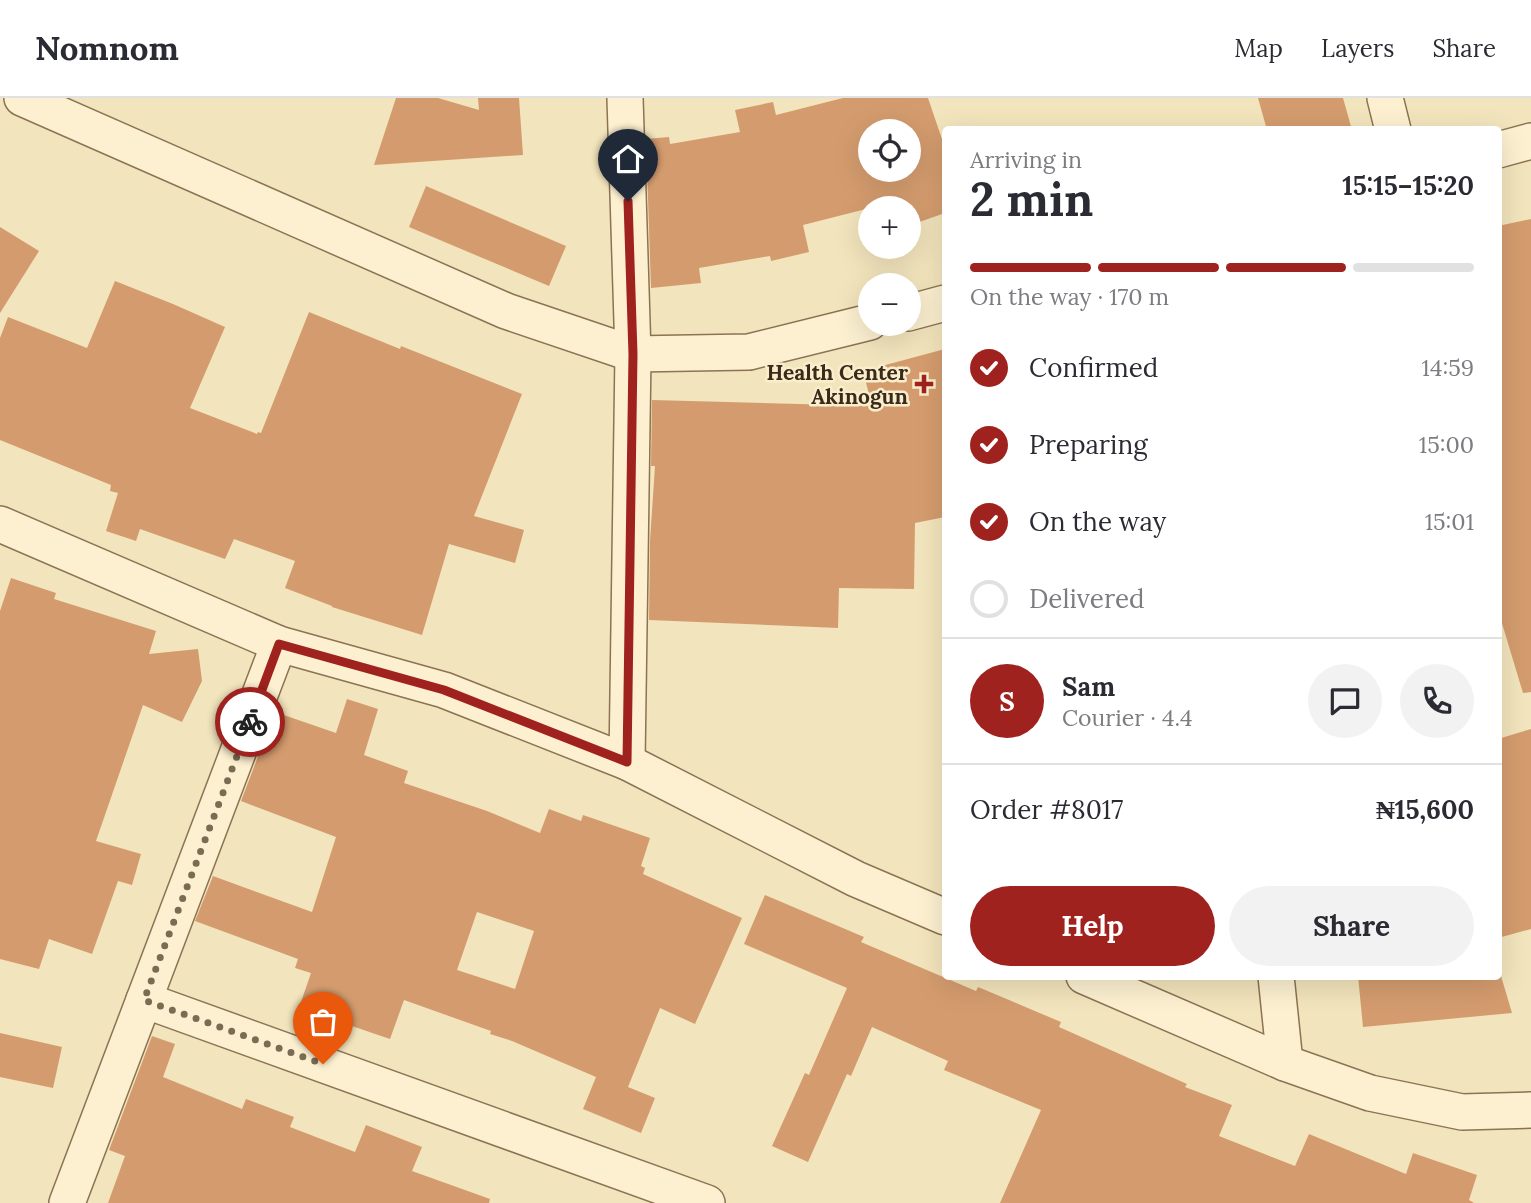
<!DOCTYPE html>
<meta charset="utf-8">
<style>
:root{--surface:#fff;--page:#f2f2f3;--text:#2b2b33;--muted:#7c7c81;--line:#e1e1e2;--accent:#a0221e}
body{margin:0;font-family:Lora,serif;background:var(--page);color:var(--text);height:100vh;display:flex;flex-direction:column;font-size:26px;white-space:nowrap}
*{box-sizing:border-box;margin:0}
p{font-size:23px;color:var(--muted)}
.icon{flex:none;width:38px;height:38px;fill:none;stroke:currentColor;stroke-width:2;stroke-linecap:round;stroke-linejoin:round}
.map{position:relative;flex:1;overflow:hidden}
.side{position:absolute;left:942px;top:28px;width:560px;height:854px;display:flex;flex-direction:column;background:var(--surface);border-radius:7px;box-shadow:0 7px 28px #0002}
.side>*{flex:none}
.buttons{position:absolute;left:858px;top:21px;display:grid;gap:14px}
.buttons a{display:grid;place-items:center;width:63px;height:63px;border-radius:50%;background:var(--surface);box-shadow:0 7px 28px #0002;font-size:35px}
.pin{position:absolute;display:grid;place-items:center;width:60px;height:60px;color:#fff;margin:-72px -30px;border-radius:50% 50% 50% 0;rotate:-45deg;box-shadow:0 0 7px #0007}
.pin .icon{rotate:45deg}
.courier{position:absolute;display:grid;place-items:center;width:70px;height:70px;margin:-35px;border:5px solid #a0221e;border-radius:50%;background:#fff;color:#222;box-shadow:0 2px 9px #0007}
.headline em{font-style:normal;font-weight:800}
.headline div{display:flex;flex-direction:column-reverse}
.headline{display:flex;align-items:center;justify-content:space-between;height:119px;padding:0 28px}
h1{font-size:46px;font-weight:800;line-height:52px}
.bar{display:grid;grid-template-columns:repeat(4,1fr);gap:10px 7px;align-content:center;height:84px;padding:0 28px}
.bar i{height:9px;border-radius:5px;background:var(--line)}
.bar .on{background:var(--accent)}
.bar p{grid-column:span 4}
.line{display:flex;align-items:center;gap:18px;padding:0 28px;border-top:2px solid var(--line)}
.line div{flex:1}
.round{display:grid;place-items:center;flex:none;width:74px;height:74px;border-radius:37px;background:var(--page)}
ol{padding:0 28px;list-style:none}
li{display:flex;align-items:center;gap:21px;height:77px}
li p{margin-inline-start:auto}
li .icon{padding:7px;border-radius:50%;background:var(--accent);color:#fff;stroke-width:4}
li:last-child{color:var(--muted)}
li i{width:38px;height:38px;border:4px solid var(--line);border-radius:50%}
.button{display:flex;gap:14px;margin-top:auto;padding:14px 28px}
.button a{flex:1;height:80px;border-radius:42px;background:var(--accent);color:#fff;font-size:28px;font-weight:800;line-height:80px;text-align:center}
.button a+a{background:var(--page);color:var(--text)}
header{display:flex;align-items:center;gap:42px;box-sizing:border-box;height:98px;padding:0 35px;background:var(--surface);border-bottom:2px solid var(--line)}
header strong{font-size:33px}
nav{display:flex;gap:38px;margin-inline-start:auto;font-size:24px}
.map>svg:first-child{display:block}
.building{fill:#d49c6e;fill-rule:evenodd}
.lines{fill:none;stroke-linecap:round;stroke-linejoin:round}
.minor-casing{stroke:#8b7354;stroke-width:38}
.minor{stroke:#fcf0d0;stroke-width:35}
.done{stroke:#7a6b53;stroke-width:7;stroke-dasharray:0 12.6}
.route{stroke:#a0221e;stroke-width:9}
.poi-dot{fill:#a0221e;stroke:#f9edcc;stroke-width:2.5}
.labels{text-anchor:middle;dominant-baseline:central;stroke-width:5;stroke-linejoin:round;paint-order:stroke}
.poi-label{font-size:21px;font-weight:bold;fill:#392a1a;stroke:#f9edcc;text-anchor:end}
</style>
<header>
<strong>Nomnom</strong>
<nav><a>Map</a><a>Layers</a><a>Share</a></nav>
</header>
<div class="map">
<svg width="1531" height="1105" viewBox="0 0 1531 1105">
<rect width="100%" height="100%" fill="#f2e4bc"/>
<!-- building -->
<g class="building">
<path d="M 396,0 L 438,0 L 479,12 L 478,0 L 519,0 L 523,57 L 374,67 Z"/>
<path d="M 843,0 L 928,0 L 945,50 L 945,115 L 908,128 L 908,110 L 870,110 L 803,127 L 809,154 L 771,163 L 770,158 L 699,170 L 701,185 L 651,190 L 646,41 L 669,39 L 670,46 L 740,34 L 735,12 L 773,4 L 776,17 ZM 870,33 L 908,33 L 908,72 L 870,72 Z"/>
<path d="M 1258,0 L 1343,0 L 1352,32 L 1267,32 Z"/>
<path d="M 426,88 L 566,148 L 549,188 L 409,129 Z"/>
<path d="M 1531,121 L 1531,594 L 1523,595 L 1498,512 L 1498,128 Z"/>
<path d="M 0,129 L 39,153 L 0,215 Z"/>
<path d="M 115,183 L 173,206 L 225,229 L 190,310 L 257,336 L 258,334 L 261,335 L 309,214 L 400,251 L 401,248 L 522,296 L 474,418 L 524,432 L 515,465 L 449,446 L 422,537 L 332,509 L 332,508 L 285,490 L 295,463 L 234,441 L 225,461 L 140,431 L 136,443 L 106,433 L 118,395 L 110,393 L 111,387 L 0,342 L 0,240 L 8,219 L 87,250 Z"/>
<path d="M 945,251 L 945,419 L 915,425 L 914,491 L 839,490 L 838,530 L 649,522 L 650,443 L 655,368 L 651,368 L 652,302 L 872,308 L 863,273 Z"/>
<path d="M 11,480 L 56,495 L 54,501 L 156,533 L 149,556 L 198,551 L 202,583 L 182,624 L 143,607 L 96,743 L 141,756 L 132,787 L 118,783 L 92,856 L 49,841 L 39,871 L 0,861 L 0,513 Z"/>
<path d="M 347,601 L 378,611 L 364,657 L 408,673 L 404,685 L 487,713 L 540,735 L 549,711 L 581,723 L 583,717 L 650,740 L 641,768 L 645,770 L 643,776 L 742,820 L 695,926 L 660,910 L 628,989 L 655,1000 L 641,1035 L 583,1011 L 596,979 L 512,943 L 490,936 L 491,933 L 404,902 L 390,941 L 343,925 L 344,923 L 300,907 L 311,875 L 295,870 L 298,861 L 195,823 L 213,778 L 312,814 L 336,739 L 241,703 L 275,614 L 336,635 ZM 477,814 L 534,833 L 515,891 L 457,872 Z"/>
<path d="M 1531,631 L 1531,831 L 1498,840 L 1498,641 Z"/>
<path d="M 765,797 L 864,839 L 861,844 L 976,893 L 978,889 L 1061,924 L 1059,929 L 1187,986 L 1185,989 L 1232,1007 L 1219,1038 L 1295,1068 L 1309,1036 L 1406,1076 L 1413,1055 L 1477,1077 L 1469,1102 L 1474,1105 L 1000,1105 L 1041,1012 L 944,972 L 948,963 L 872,929 L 851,978 L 847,976 L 808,1064 L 772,1048 L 805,975 L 809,977 L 847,890 L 744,846 Z"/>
<path d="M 1358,878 L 1501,878 L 1512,915 L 1363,929 Z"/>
<path d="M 0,935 L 62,949 L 53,990 L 0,979 Z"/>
<path d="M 152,938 L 175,946 L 163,979 L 242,1011 L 246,1001 L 294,1019 L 290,1029 L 355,1054 L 366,1027 L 422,1049 L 412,1073 L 490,1101 L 489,1105 L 108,1105 L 125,1058 L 109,1052 Z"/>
</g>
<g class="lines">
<!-- minor casing -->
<g class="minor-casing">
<g id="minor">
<path d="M 22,0 L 506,213 L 633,256 L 749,254 L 870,224"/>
<path d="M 625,0 L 633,256 L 627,664"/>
<path d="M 1385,0 L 1393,32"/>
<path d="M 1498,52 L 1531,43"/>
<path d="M 908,215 L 945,205"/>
<path d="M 0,426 L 279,546 L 444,592 L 627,664 L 856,781 L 945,819"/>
<path d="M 1084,878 L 1285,965 L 1370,995 L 1462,1014 L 1531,1012"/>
<path d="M 1276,878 L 1285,965"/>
<path d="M 144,902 L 707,1105"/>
<path d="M 67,1105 L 279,546"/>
</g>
</g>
<!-- minor -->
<use href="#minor" class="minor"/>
</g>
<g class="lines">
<!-- done -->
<path class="done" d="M 250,624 L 144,902 L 323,966"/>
<!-- route -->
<path class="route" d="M 250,624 L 279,546 L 444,592 L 627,664 L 633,256 L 628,103"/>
</g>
<!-- markers -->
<path class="poi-dot" d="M920.5 275.5h7v7h7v7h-7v7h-7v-7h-7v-7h7z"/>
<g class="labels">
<!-- poi labels -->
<g class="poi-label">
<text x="908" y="274">Health Center<tspan x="908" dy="24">Akinogun</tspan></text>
</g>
</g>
</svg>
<div class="buttons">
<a><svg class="icon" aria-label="locate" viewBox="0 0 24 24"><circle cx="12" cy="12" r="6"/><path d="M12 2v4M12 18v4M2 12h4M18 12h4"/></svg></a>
<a>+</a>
<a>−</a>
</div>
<div class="pin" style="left:323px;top:966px;background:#ea580c"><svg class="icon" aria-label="bag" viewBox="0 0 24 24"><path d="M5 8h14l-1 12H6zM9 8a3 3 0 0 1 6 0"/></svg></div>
<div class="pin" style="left:628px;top:103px;background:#1f2937"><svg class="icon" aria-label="home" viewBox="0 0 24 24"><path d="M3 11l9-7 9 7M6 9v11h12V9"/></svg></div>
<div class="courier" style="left:250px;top:624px"><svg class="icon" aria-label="bike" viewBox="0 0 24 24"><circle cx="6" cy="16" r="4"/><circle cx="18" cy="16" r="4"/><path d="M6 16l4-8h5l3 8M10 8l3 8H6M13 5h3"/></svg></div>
<section class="side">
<div class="headline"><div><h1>2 min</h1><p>Arriving in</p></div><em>15:15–15:20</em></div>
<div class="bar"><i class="on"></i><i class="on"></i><i class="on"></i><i></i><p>On the way · 170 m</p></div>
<ol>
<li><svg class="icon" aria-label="check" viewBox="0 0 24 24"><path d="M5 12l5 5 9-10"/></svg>Confirmed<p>14:59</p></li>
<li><svg class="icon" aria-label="check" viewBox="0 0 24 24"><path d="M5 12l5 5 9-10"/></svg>Preparing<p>15:00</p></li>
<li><svg class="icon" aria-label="check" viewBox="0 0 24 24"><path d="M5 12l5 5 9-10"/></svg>On the way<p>15:01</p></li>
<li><i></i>Delivered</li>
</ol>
<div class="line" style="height:126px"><b class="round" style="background:var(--accent);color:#fff">S</b><div><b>Sam</b><p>Courier · 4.4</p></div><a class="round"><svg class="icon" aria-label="chat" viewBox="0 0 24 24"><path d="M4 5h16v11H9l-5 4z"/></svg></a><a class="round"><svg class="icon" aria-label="phone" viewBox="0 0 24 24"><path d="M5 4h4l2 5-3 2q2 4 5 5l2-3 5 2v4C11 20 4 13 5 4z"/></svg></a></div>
<div class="line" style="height:91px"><div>Order #8017</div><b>₦15,600</b></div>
<div class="button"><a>Help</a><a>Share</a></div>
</section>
</div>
